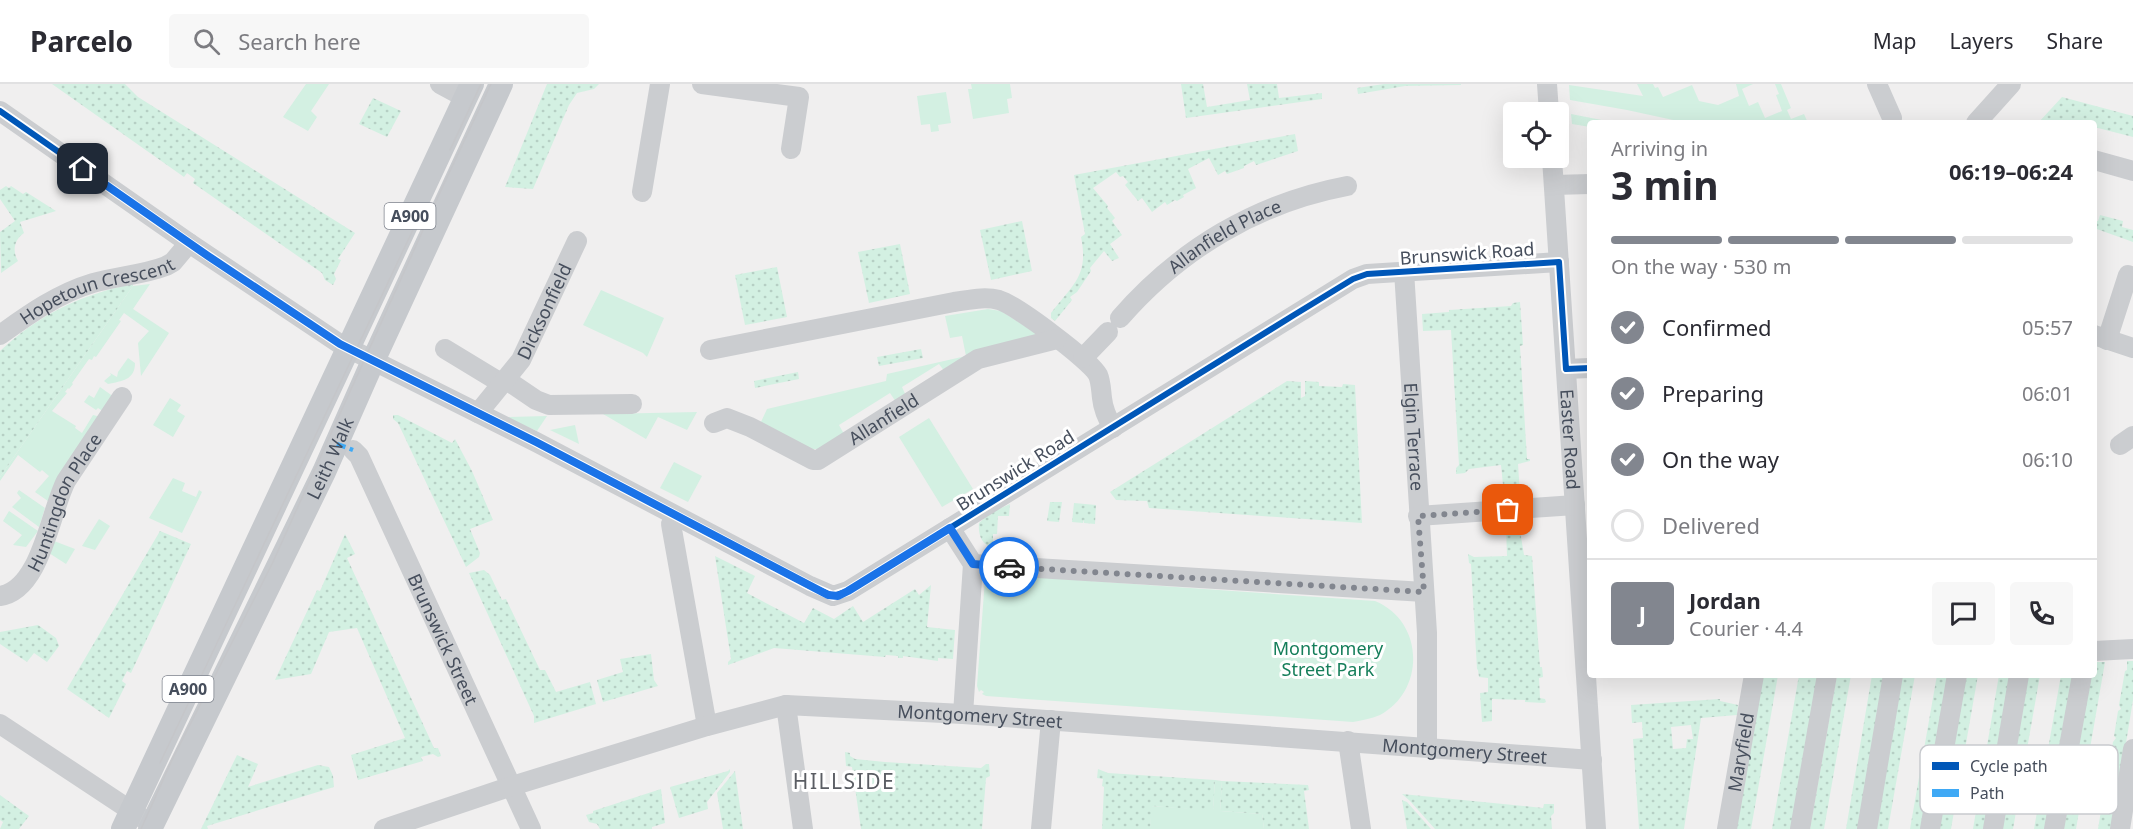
<!DOCTYPE html>
<meta charset="utf-8">
<style>
:root{--surface:#fff;--page:#f7f7f7;--text:#2b2b33;--muted:#7c7c81;--line:#e1e1e2;--accent:#82868f}
body{margin:0;font-family:"Noto Sans",sans-serif;background:var(--page);color:var(--text);height:100vh;display:flex;flex-direction:column;font-size:22px;white-space:nowrap}
*{box-sizing:border-box;margin:0}
p{font-size:20px;color:var(--muted)}
.icon{flex:none;width:33px;height:33px;fill:none;stroke:currentColor;stroke-width:2;stroke-linecap:round;stroke-linejoin:round}
.map{position:relative;flex:1;overflow:hidden}
.panel{position:absolute;left:1587px;top:36px;width:510px;height:558px;display:flex;flex-direction:column;background:var(--surface);border-radius:6px;box-shadow:0 6px 24px #0002}
.panel>*{flex:none}
.buttons{position:absolute;left:1503px;top:18px;display:grid;gap:12px}
.buttons a{display:grid;place-items:center;width:66px;height:66px;border-radius:6px;background:var(--surface);box-shadow:0 6px 24px #0002;font-size:30px}
.pin{position:absolute;display:grid;place-items:center;width:51px;height:51px;color:#fff;margin:-26px;border-radius:12px;box-shadow:0 3px 9px #0006}
.courier{position:absolute;display:grid;place-items:center;width:60px;height:60px;margin:-30px;border:4px solid #1a73e8;border-radius:50%;background:#fff;color:#222;box-shadow:0 2px 8px #0007}
.overview em{font-style:normal;font-weight:700}
.overview div{display:flex;flex-direction:column-reverse}
.overview{display:flex;align-items:center;justify-content:space-between;height:102px;padding:0 24px}
h1{font-size:39px;font-weight:700;line-height:45px}
.bar{display:grid;grid-template-columns:repeat(4,1fr);gap:9px 6px;align-content:center;height:72px;padding:0 24px}
.bar i{height:8px;border-radius:4px;background:var(--line)}
.bar .current{background:var(--accent)}
.bar p{grid-column:span 4}
.line{display:flex;align-items:center;gap:15px;padding:0 24px;border-top:2px solid var(--line)}
.line div{flex:1}
.round{display:grid;place-items:center;flex:none;width:63px;height:63px;border-radius:6px;background:var(--page)}
ol{padding:0 24px;list-style:none}
li{display:flex;align-items:center;gap:18px;height:66px}
li p{margin-inline-start:auto}
li .icon{padding:6px;border-radius:50%;background:var(--accent);color:#fff;stroke-width:4}
li:last-child{color:var(--muted)}
li i{width:33px;height:33px;border:3px solid var(--line);border-radius:50%}
header{display:flex;align-items:center;gap:36px;box-sizing:border-box;height:84px;padding:0 30px;background:var(--surface);border-bottom:2px solid var(--line)}
header strong{font-size:28px}
nav{display:flex;gap:33px;margin-inline-start:auto;font-size:21px}
.search{width:420px;height:54px;background:var(--page);display:flex;align-items:center;gap:15px;box-sizing:border-box;padding:0 21px;border-radius:6px;color:var(--muted);font-size:22px}
.map>svg:first-child{display:block}
.green{fill:#d3f0e2}
.garden{fill:url(#garden-dots);fill-rule:evenodd}
.lines{fill:none;stroke-linecap:round;stroke-linejoin:round}
.minor{stroke:#cbcdd0;stroke-width:20}
.major{stroke:#c6c9cd;stroke-width:24}
.tram{stroke:#c5c6c9;stroke-width:1.5}
.quiet{stroke:#3fa9f5;stroke-width:4.5;stroke-dasharray:9 4.5;stroke-linecap:butt}
.cycleway-casing{stroke:#fff;stroke-width:10}
.cycleway{stroke:#0057b8;stroke-width:6}
.done{stroke:#82868f;stroke-width:6;stroke-dasharray:0 10.8}
.route{stroke:#1a73e8;stroke-width:8}
.labels{text-anchor:middle;dominant-baseline:central;stroke-width:6;stroke-linejoin:round;paint-order:stroke}
.shield{fill:#fff;stroke:#7e838d;stroke-width:1.5}
.shield-label{font-size:16px;font-weight:bold;fill:#464e5c}
.street-label{font-size:18px;fill:#464e5c;stroke:#fff}
.park-label{font-size:18px;fill:#157e5a;stroke:#fff}
.quarter-label{font-size:21px;letter-spacing:1.5px;fill:#5a5d63;stroke:#fff}
.key{fill:#fff;stroke:#c8cace;stroke-width:1.5}
.key-label{font-size:16px;fill:#464e5c}
</style>
<header>
<strong>Parcelo</strong>
<div class="search"><svg class="icon" aria-label="search" viewBox="0 0 24 24"><circle cx="10" cy="10" r="6"/><path d="M15 15l6 6"/></svg>Search here</div>
<nav><a>Map</a><a>Layers</a><a>Share</a></nav>
</header>
<div class="map">
<svg width="2133" height="745" viewBox="0 0 2133 745">
<defs>
<pattern id="garden-dots" width="8" height="8" patternUnits="userSpaceOnUse" patternTransform="scale(1.5)"><rect width="8" height="8" fill="#d3f0e2"/><path d="M2 2h.1M6 6h.1" fill="none" stroke="#b6cfc4" stroke-width="1.8" stroke-linecap="round"/></pattern>
</defs>
<rect width="100%" height="100%" fill="#f0efef"/>
<!-- green -->
<g class="green">
<path d="M 306,0 L 329,0 L 311,27 L 317,33 L 308,47 L 283,33 Z"/>
<path d="M 971,0 L 1010,0 L 1012,14 L 1007,15 L 1009,29 L 973,35 L 968,5 L 972,5 Z"/>
<path d="M 1637,0 L 1653,0 L 1655,4 L 1658,3 L 1663,13 L 1692,1 L 1699,17 L 1718,21 L 1739,12 L 1736,0 L 1753,0 L 1742,5 L 1749,22 L 1758,18 L 1765,34 L 1782,27 L 1776,11 L 1779,10 L 1775,0 L 1781,0 L 1791,24 L 1787,26 L 1791,35 L 1804,30 L 1808,39 L 1687,39 L 1627,26 L 1570,16 L 1569,1 L 1643,12 Z"/>
<path d="M 946,8 L 951,39 L 938,41 L 939,47 L 931,48 L 930,40 L 921,41 L 917,12 Z"/>
<path d="M 1571,30 L 1617,39 L 1590,39 L 1590,43 L 1572,40 Z"/>
<path d="M 150,200 L 133,225 L 169,249 L 141,292 L 138,259 L 149,247 L 124,229 L 119,236 L 121,237 L 96,273 L 94,272 L 92,276 L 89,275 L 72,299 L 73,300 L 69,305 L 68,304 L 65,308 L 67,309 L 52,327 L 76,342 L 75,344 L 82,349 L 93,331 L 101,333 L 48,417 L 35,408 L 49,392 L 42,386 L 40,388 L 18,371 L 0,397 L 0,393 L 133,202 Z"/>
<path d="M 601,206 L 664,234 L 647,273 L 643,269 L 583,241 Z"/>
<path d="M 988,225 L 1001,227 L 1037,250 L 945,288 L 939,280 L 902,303 L 906,312 L 896,318 L 890,309 L 839,341 L 844,350 L 819,365 L 809,365 L 760,340 L 767,325 L 886,297 L 887,290 L 966,272 L 962,252 L 950,254 L 945,232 Z"/>
<path d="M 128,274 L 135,279 C 135,296 122,297 108,300 L 104,297 L 111,291 L 110,289 L 117,293 L 118,288 Z"/>
<path d="M 100,303 L 114,313 L 104,328 L 98,324 L 96,326 L 84,318 L 89,311 L 94,314 Z"/>
<path d="M 170,314 L 181,321 L 177,327 L 185,332 L 173,353 L 153,341 Z"/>
<path d="M 697,328 L 687,346 L 658,333 L 646,355 L 603,330 Z"/>
<path d="M 547,332 L 537,347 L 505,333 Z"/>
<path d="M 929,334 L 973,405 L 942,423 L 899,353 Z"/>
<path d="M 575,341 L 579,360 L 550,346 Z"/>
<path d="M 674,378 L 702,392 L 688,418 L 660,404 Z"/>
<path d="M 173,394 L 185,399 L 182,407 L 196,413 L 199,406 L 202,408 L 182,449 L 149,434 Z"/>
<path d="M 19,406 L 45,424 L 39,443 L 12,423 L 21,414 L 17,409 Z"/>
<path d="M 9,427 L 38,447 L 26,463 L 13,461 L 22,451 L 3,437 Z"/>
<path d="M 99,435 L 110,442 L 95,466 L 82,462 Z"/>
<path d="M 54,457 L 75,465 L 66,480 L 49,469 Z"/>
<path d="M 990,490 L 1375,517 C 1424,537 1426,606 1380,631 C 1371,635 1362,636 1353,638 L 986,612 L 982,610 L 984,608 L 981,606 L 979,608 L 977,602 L 985,495 Z"/>
<path d="M 1215,696 L 1222,697 L 1220,727 L 1262,730 L 1264,745 L 1150,745 L 1151,722 L 1213,726 Z"/>
</g>
<!-- garden -->
<g class="garden">
<path d="M 52,0 L 125,0 L 138,13 L 355,149 L 338,175 L 341,176 L 334,190 L 336,195 L 333,201 L 325,196 L 322,189 L 193,99 L 195,95 L 187,89 L 184,93 Z"/>
<path d="M 547,0 L 599,0 L 594,5 L 577,9 L 569,21 L 533,105 L 505,103 Z"/>
<path d="M 1181,0 L 1203,0 L 1207,23 L 1250,16 L 1247,0 L 1277,0 L 1279,14 L 1322,9 L 1322,15 L 1186,34 Z"/>
<path d="M 1384,0 L 1461,0 L 1461,1 L 1405,2 L 1358,10 L 1357,4 Z"/>
<path d="M 2062,13 L 2133,32 L 2133,53 L 2094,43 L 2094,39 L 2079,39 L 2069,36 L 2066,39 L 2038,39 Z"/>
<path d="M 373,14 L 401,27 L 387,53 L 359,40 Z"/>
<path d="M 1295,50 L 1298,67 L 1256,81 L 1254,77 L 1244,82 L 1244,84 L 1227,90 L 1225,87 L 1218,91 L 1209,74 L 1188,85 L 1196,104 L 1183,111 L 1184,113 L 1177,117 L 1175,116 L 1167,121 L 1165,118 L 1152,128 L 1142,114 L 1138,117 L 1125,101 L 1128,98 L 1123,92 L 1120,93 L 1116,88 L 1093,104 L 1108,122 L 1107,124 L 1115,134 L 1112,137 L 1122,151 L 1110,160 L 1119,174 L 1112,177 L 1104,167 L 1090,184 L 1091,187 L 1077,208 L 1070,213 L 1072,216 L 1055,237 L 1051,234 L 1051,229 C 1073,200 1089,192 1081,153 L 1085,150 L 1074,91 Z"/>
<path d="M 6,102 L 9,104 L 11,102 L 23,110 L 26,108 L 56,127 L 20,138 L 24,149 C 14,156 12,167 18,177 L 1,189 L 0,148 L 15,137 L 0,115 L 0,106 Z"/>
<path d="M 2100,131 L 2123,137 L 2122,143 L 2133,146 L 2133,158 L 2094,144 L 2094,137 L 2098,137 Z"/>
<path d="M 1022,137 L 1032,187 L 991,196 L 980,146 Z"/>
<path d="M 900,160 L 910,210 L 869,219 L 858,168 Z"/>
<path d="M 777,183 L 787,233 L 745,241 L 735,191 Z"/>
<path d="M 133,200 L 133,202 L 0,393 L 0,267 C 38,231 82,210 133,200 Z"/>
<path d="M 1520,218 L 1523,261 L 1520,262 L 1527,375 L 1530,375 L 1530,377 L 1518,380 L 1520,410 L 1504,411 L 1501,381 L 1469,385 L 1465,389 L 1456,390 L 1456,384 L 1459,381 L 1451,246 L 1423,247 L 1422,230 L 1449,228 L 1449,226 L 1511,222 L 1513,219 Z"/>
<path d="M 921,265 L 923,274 L 879,282 L 877,273 Z"/>
<path d="M 798,288 L 799,295 L 755,304 L 754,297 Z"/>
<path d="M 1287,297 L 1301,298 L 1301,314 L 1305,312 L 1305,297 L 1319,298 L 1319,302 L 1342,303 L 1343,300 L 1355,301 L 1362,439 L 1149,424 L 1147,417 L 1116,416 L 1110,408 Z"/>
<path d="M 393,331 L 398,331 L 452,359 L 455,355 L 472,387 L 493,436 L 470,445 L 480,469 L 479,473 L 466,483 L 398,339 L 393,335 Z"/>
<path d="M 1050,418 L 1062,418 L 1059,438 L 1047,437 Z"/>
<path d="M 1074,419 L 1096,421 L 1095,440 L 1084,439 L 1084,435 L 1083,439 L 1072,438 Z"/>
<path d="M 1010,420 L 1009,432 L 998,432 L 997,450 L 993,450 L 993,464 C 981,461 978,450 979,439 L 990,429 Z"/>
<path d="M 1519,441 L 1524,471 L 1532,472 L 1540,583 L 1542,583 L 1543,593 L 1539,594 L 1540,614 L 1545,615 L 1546,618 L 1544,619 L 1525,618 L 1525,616 L 1492,615 L 1492,637 L 1482,638 L 1480,609 L 1488,608 L 1488,594 L 1479,593 L 1478,586 L 1477,585 L 1471,480 L 1469,479 L 1468,470 L 1474,473 L 1507,472 L 1506,443 Z"/>
<path d="M 160,447 L 191,460 L 131,589 L 127,587 L 122,597 L 126,600 L 109,634 L 67,605 Z"/>
<path d="M 345,450 L 355,470 L 347,474 L 434,664 L 438,664 L 441,672 L 438,673 L 433,670 L 421,673 L 423,677 L 358,696 L 351,671 L 405,654 L 357,544 L 329,548 L 311,590 L 275,596 L 317,506 L 320,507 Z"/>
<path d="M 715,472 L 755,492 L 747,509 L 804,539 L 813,524 L 834,535 L 853,522 L 863,538 L 915,505 L 919,511 L 931,501 L 927,543 L 955,546 L 953,575 L 938,574 L 938,577 L 903,572 L 903,574 L 898,574 L 898,572 L 886,571 L 885,573 L 774,564 L 728,581 L 728,578 L 731,575 Z"/>
<path d="M 484,486 L 490,491 L 502,516 L 506,515 L 540,586 L 545,586 L 556,608 L 590,598 L 596,620 L 534,639 L 534,632 L 469,489 Z"/>
<path d="M 38,541 L 56,554 L 59,562 L 47,578 L 34,569 L 27,578 L 0,560 L 0,548 Z"/>
<path d="M 651,570 L 654,596 L 658,602 L 603,618 L 597,596 L 623,588 L 620,575 Z"/>
<path d="M 2127,577 L 2133,577 L 2133,616 L 2112,745 L 2098,745 L 2106,696 L 2108,695 L 2107,690 L 2113,658 L 2116,654 L 2114,652 L 2118,627 L 2121,625 L 2119,621 L 2125,587 L 2127,586 Z"/>
<path d="M 2094,578 L 2105,578 L 2076,745 L 2061,745 L 2089,591 L 2094,591 Z"/>
<path d="M 1761,591 L 1778,591 L 1751,745 L 1734,745 Z"/>
<path d="M 1799,591 L 1818,591 L 1791,745 L 1772,745 Z"/>
<path d="M 1837,591 L 1851,591 L 1824,745 L 1810,745 Z"/>
<path d="M 1872,591 L 1887,591 L 1860,745 L 1846,745 Z"/>
<path d="M 1899,591 L 1915,591 L 1888,745 L 1873,745 Z"/>
<path d="M 1937,591 L 1950,591 L 1923,745 L 1910,745 Z"/>
<path d="M 1964,591 L 1978,591 L 1951,745 L 1937,745 Z"/>
<path d="M 1999,591 L 2013,591 L 1986,745 L 1973,745 Z"/>
<path d="M 2026,591 L 2040,591 L 2013,745 L 1999,745 Z"/>
<path d="M 2061,591 L 2076,591 L 2047,745 L 2034,745 Z"/>
<path d="M 1720,615 L 1720,617 L 1738,621 L 1737,631 L 1701,634 L 1684,745 L 1639,745 L 1633,655 L 1643,654 L 1642,638 L 1632,639 L 1631,621 ZM 1691,641 L 1693,655 L 1687,655 L 1686,664 L 1673,665 L 1671,643 Z"/>
<path d="M 845,668 L 850,669 L 850,672 L 855,675 L 885,678 L 981,684 L 986,680 L 989,680 L 990,692 L 986,694 L 982,745 L 861,745 L 852,683 L 846,682 Z"/>
<path d="M 237,671 L 258,680 L 248,703 L 318,681 L 329,683 L 333,692 L 334,703 L 207,742 L 208,745 L 201,745 Z"/>
<path d="M 730,685 L 730,688 L 707,718 L 708,725 L 679,734 L 670,703 L 728,687 Z"/>
<path d="M 1098,685 L 1108,689 L 1215,696 L 1213,727 L 1152,722 L 1150,745 L 1102,745 L 1104,703 L 1102,702 L 1103,695 L 1097,694 Z"/>
<path d="M 735,687 L 743,745 L 723,745 L 717,709 Z"/>
<path d="M 1222,697 L 1308,701 L 1309,706 L 1304,707 L 1309,745 L 1264,745 L 1262,730 L 1220,727 Z"/>
<path d="M 661,705 L 665,739 L 652,743 L 652,745 L 600,745 L 597,740 L 589,738 L 586,731 L 593,729 L 593,727 Z"/>
<path d="M 1402,710 L 1543,724 L 1544,720 L 1554,720 L 1554,729 L 1551,732 L 1552,745 L 1435,745 L 1410,717 Z"/>
<path d="M 0,711 L 29,732 L 19,745 L 0,745 L 3,738 L 0,736 Z"/>
<path d="M 1402,716 L 1407,718 L 1431,745 L 1407,745 Z"/>
</g>
<g class="lines">
<!-- minor -->
<g class="minor">
<path d="M 440,0 L 466,14"/>
<path d="M 702,0 L 799,13 L 791,65"/>
<path d="M 1547,0 L 1549,28"/>
<path d="M 1877,0 L 1892,34"/>
<path d="M 0,27 L 189,159 L 340,260 L 536,358 L 810,502 L 833,512 L 848,507 L 1353,195 L 1367,190 L 1559,178"/>
<path d="M 1976,39 L 2011,0"/>
<path id="s1" d="M 1552,74 L 1596,745"/>
<path d="M 2094,76 L 2133,87"/>
<path d="M 1554,101 L 1590,100"/>
<path d="M 642,108 L 660,0"/>
<path id="s2" d="M 1404,187 L 1427,549 L 1427,663"/>
<path id="s3" d="M 1120,234 C 1180,165 1257,119 1347,102"/>
<path id="s4" d="M 0,251 C 29,230 59,209 93,199 C 117,192 143,191 166,182 L 173,178 L 189,159"/>
<path d="M 2094,251 L 2133,264"/>
<path d="M 2107,256 L 2128,191"/>
<path d="M 445,265 L 501,299"/>
<path d="M 710,266 L 954,218 C 969,216 984,212 999,216 C 1016,221 1091,277 1098,291 C 1101,298 1101,306 1102,314 C 1103,324 1107,334 1113,344"/>
<path d="M 1083,274 L 1108,248"/>
<path d="M 1566,285 L 1590,284"/>
<path d="M 505,295 L 536,316 L 549,321 L 632,320"/>
<path id="s5" d="M 478,329 L 521,276 L 577,157"/>
<path id="s6" d="M 714,339 L 727,334 L 750,343 L 813,376 L 818,376 L 978,275 L 1057,255"/>
<path d="M 2120,361 L 2133,352"/>
<path id="s7" d="M 353,366 L 359,372 L 531,745"/>
<path d="M 1418,432 L 1575,421"/>
<path d="M 671,440 L 707,642"/>
<path d="M 950,444 L 973,480 L 963,630"/>
<path d="M 973,480 L 1424,508"/>
<path id="s8" d="M 0,512 C 41,506 50,428 66,397 L 122,313"/>
<path d="M 2094,567 L 2133,565"/>
<path d="M 786,621 L 803,745"/>
<path d="M 0,640 L 142,734"/>
<path d="M 1348,657 L 1361,745"/>
<path id="s9" d="M 384,745 L 512,702 L 707,642 L 786,621 L 963,630 L 1592,676"/>
<path d="M 1041,745 L 1051,636"/>
<path id="s10" d="M 1727,745 L 1754,591"/>
<path d="M 1800,745 L 1827,591"/>
<path d="M 1867,745 L 1893,591"/>
<path d="M 1930,745 L 1957,591"/>
<path d="M 1993,745 L 2019,591"/>
<path d="M 2054,745 L 2082,591"/>
<path d="M 2120,745 L 2133,665"/>
</g>
<!-- major -->
<g class="major">
<path d="M 123,745 L 472,0"/>
<path id="s11" d="M 150,745 L 324,388 L 373,277 L 501,0"/>
</g>
<!-- tram -->
<g class="tram">
<path d="M 450,66 L 481,0"/>
<path d="M 160,679 L 420,131"/>
<path d="M 141,745 L 172,676 L 272,480 L 443,102 L 491,0"/>
</g>
<!-- quiet -->
<path class="quiet" d="M 337,360 L 353,366"/>
<!-- cycleway casing -->
<g class="cycleway-casing">
<path id="cycleway" d="M 0,27 L 189,159 L 340,260 L 536,358 L 810,502 L 833,512 L 848,507 L 1294,231 L 1353,195 L 1367,190 L 1559,178 L 1566,285 L 1590,284"/>
</g>
<!-- cycleway -->
<use href="#cycleway" class="cycleway"/>
</g>
<g class="lines">
<!-- done -->
<path class="done" d="M 1009,483 L 1424,508 L 1418,432 L 1508,426"/>
<!-- route -->
<path class="route" d="M 83,85 L 208,172 L 340,260 L 536,358 L 828,511 L 838,512 L 848,507 L 950,444 L 973,480 L 1009,483"/>
</g>
<g class="labels">
<!-- shield labels -->
<g class="shield">
<rect x="384.5" y="119" width="51" height="26" rx="4.5"/>
<rect x="162.5" y="592" width="51" height="26" rx="4.5"/>
</g>
<g class="shield-label">
<text x="410" y="132">A900</text>
<text x="188" y="605">A900</text>
</g>
<!-- street labels -->
<g class="street-label">
<text stroke="none"><textPath href="#s3" startOffset="134">Allanfield Place</textPath></text>
<text transform="translate(1467 169) rotate(-4)">Brunswick Road</text>
<text stroke="none"><textPath href="#s4" startOffset="108">Hopetoun Crescent</textPath></text>
<text stroke="none"><textPath href="#s5" startOffset="122">Dicksonfield</textPath></text>
<text stroke="none"><textPath href="#s6" startOffset="192">Allanfield</textPath></text>
<text stroke="none"><textPath href="#s2" startOffset="166">Elgin Terrace</textPath></text>
<text stroke="none"><textPath href="#s1" startOffset="282">Easter Road</textPath></text>
<text stroke="none"><textPath href="#s11" startOffset="412">Leith Walk</textPath></text>
<text transform="translate(1015 386) rotate(-32)">Brunswick Road</text>
<text stroke="none"><textPath href="#s8" startOffset="118">Huntingdon Place</textPath></text>
<text stroke="none"><textPath href="#s7" startOffset="210">Brunswick Street</textPath></text>
<text stroke="none"><textPath href="#s9" startOffset="615">Montgomery Street</textPath></text>
<text stroke="none"><textPath href="#s9" startOffset="1101">Montgomery Street</textPath></text>
<text stroke="none"><textPath href="#s10" startOffset="78">Maryfield</textPath></text>
</g>
<!-- park labels -->
<g class="park-label">
<text x="1328" y="564">Montgomery<tspan x="1328" dy="21">Street Park</tspan></text>
</g>
<!-- quarter labels -->
<g class="quarter-label">
<text x="844" y="697">HILLSIDE</text>
</g>
</g>
<!-- legend -->
<rect x="1920" y="661" width="198" height="69" rx="9" class="key"/>
<rect x="1932" y="678" width="27" height="8" fill="#0057b8"/>
<rect x="1932" y="705" width="27" height="8" fill="#3fa9f5"/>
<g class="key-label">
<text x="1970" y="688">Cycle path</text>
<text x="1970" y="715">Path</text>
</g>
</svg>
<div class="buttons">
<a><svg class="icon" aria-label="locate" viewBox="0 0 24 24"><circle cx="12" cy="12" r="6"/><path d="M12 2v4M12 18v4M2 12h4M18 12h4"/></svg></a>
</div>
<div class="pin" style="left:1508px;top:426px;background:#ea580c"><svg class="icon" aria-label="bag" viewBox="0 0 24 24"><path d="M5 8h14l-1 12H6zM9 8a3 3 0 0 1 6 0"/></svg></div>
<div class="pin" style="left:83px;top:85px;background:#1f2937"><svg class="icon" aria-label="home" viewBox="0 0 24 24"><path d="M3 11l9-7 9 7M6 9v11h12V9"/></svg></div>
<div class="courier" style="left:1009px;top:483px"><svg class="icon" aria-label="car" viewBox="0 0 24 24"><path d="M5 17H2v-5l4-1 3-4h7l3 4 3 1v5h-3M9 17h6M6 11h13"/><circle cx="7" cy="17" r="2"/><circle cx="17" cy="17" r="2"/></svg></div>
<section class="panel">
<div class="overview"><div><h1>3 min</h1><p>Arriving in</p></div><em>06:19–06:24</em></div>
<div class="bar"><i class="current"></i><i class="current"></i><i class="current"></i><i></i><p>On the way · 530 m</p></div>
<ol>
<li><svg class="icon" aria-label="check" viewBox="0 0 24 24"><path d="M5 12l5 5 9-10"/></svg>Confirmed<p>05:57</p></li>
<li><svg class="icon" aria-label="check" viewBox="0 0 24 24"><path d="M5 12l5 5 9-10"/></svg>Preparing<p>06:01</p></li>
<li><svg class="icon" aria-label="check" viewBox="0 0 24 24"><path d="M5 12l5 5 9-10"/></svg>On the way<p>06:10</p></li>
<li><i></i>Delivered</li>
</ol>
<div class="line" style="height:108px"><b class="round" style="background:var(--accent);color:#fff">J</b><div><b>Jordan</b><p>Courier · 4.4</p></div><a class="round"><svg class="icon" aria-label="chat" viewBox="0 0 24 24"><path d="M4 5h16v11H9l-5 4z"/></svg></a><a class="round"><svg class="icon" aria-label="phone" viewBox="0 0 24 24"><path d="M5 4h4l2 5-3 2q2 4 5 5l2-3 5 2v4C11 20 4 13 5 4z"/></svg></a></div>
</section>
</div>
